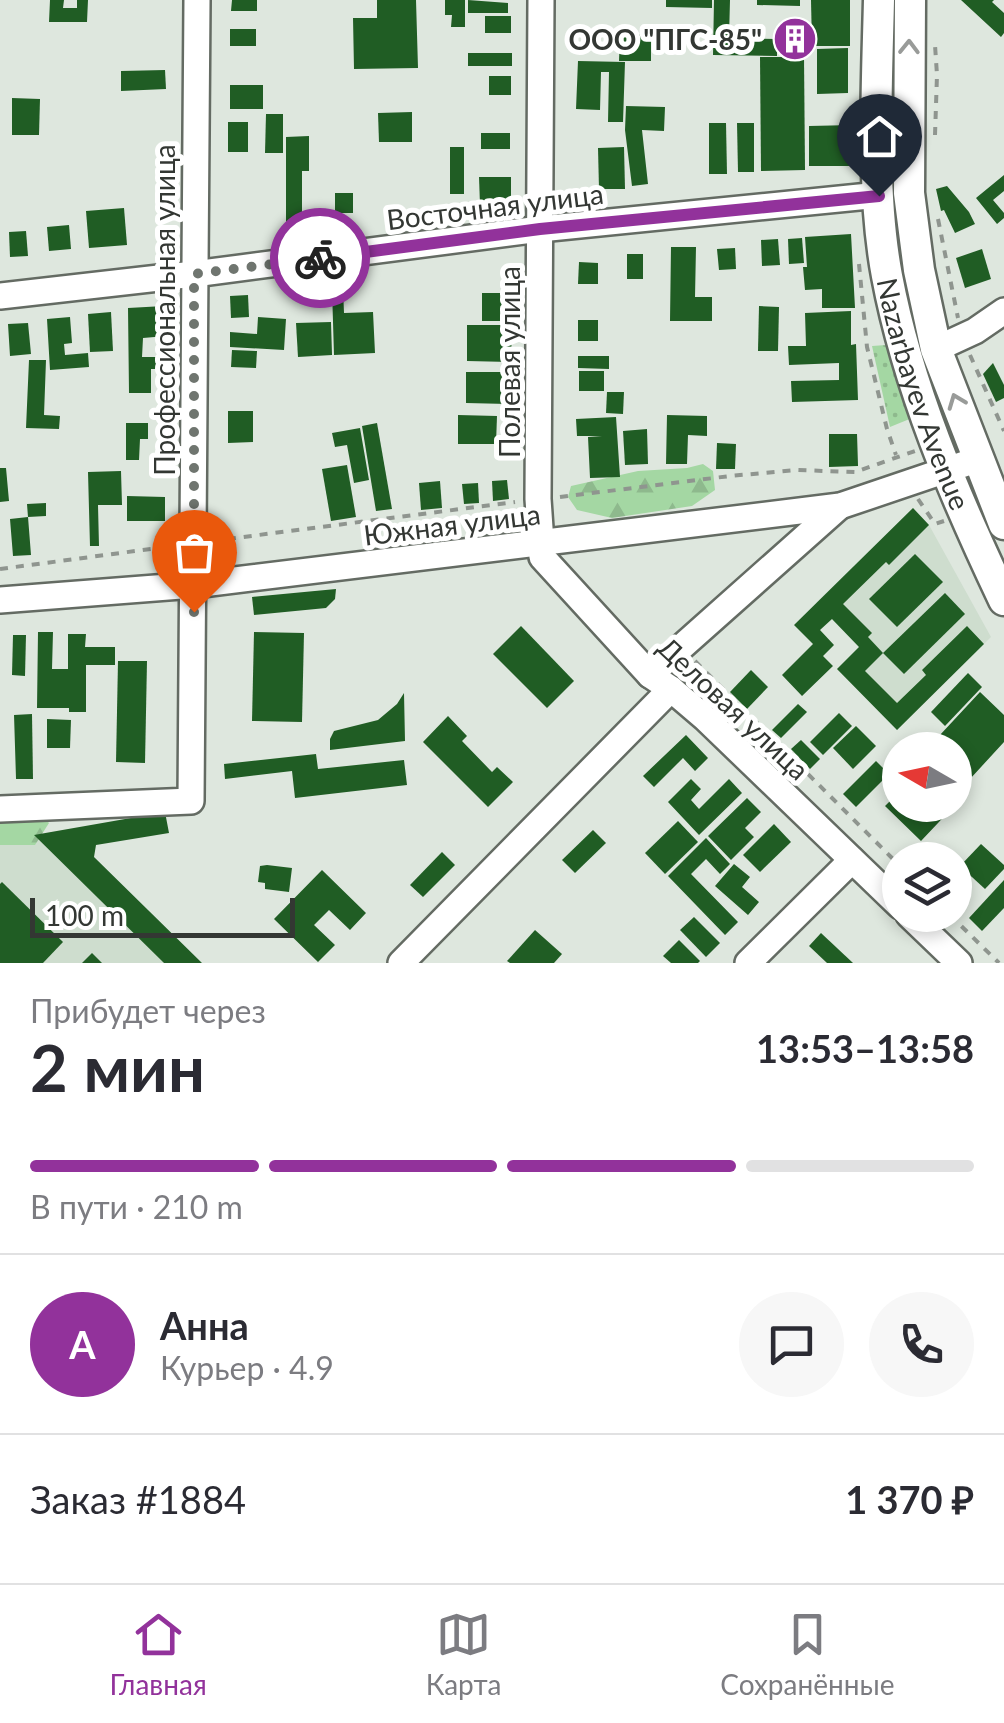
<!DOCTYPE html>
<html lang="ru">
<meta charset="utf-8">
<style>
:root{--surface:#fff;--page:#f7f7f7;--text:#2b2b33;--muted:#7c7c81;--line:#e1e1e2;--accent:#92329b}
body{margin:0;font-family:Lato,sans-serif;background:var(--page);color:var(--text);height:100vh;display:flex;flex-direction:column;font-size:38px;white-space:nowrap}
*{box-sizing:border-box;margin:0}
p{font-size:32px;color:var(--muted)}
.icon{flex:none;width:55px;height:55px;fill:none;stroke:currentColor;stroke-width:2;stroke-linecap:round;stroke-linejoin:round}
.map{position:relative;height:963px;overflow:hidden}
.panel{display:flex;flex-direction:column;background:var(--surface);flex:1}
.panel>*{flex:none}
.needle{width:65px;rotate:279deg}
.tools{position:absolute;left:882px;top:732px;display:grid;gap:20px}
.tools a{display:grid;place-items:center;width:90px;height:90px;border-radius:50%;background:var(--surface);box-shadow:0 5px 15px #0003;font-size:50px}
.scale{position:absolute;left:30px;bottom:25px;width:265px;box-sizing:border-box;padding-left:10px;border:5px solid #333733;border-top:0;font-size:28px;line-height:35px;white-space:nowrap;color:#333733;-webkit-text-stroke:8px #fff;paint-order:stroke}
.pin{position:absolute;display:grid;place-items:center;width:85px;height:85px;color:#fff;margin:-102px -42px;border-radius:50% 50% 50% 0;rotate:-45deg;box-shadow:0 0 10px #0007}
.pin .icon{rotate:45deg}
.courier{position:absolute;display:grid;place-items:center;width:100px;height:100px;margin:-50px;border:8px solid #92329b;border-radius:50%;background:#fff;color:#222;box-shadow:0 2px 12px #0007}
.head em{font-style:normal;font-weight:700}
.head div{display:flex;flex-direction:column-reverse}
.head{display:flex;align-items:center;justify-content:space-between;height:170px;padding:0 30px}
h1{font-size:65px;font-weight:700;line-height:75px}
.bar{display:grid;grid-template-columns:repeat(4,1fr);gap:15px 10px;align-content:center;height:120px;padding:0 30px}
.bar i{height:12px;border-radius:8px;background:var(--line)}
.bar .on{background:var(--accent)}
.bar p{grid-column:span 4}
.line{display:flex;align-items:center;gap:25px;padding:0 30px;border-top:2px solid var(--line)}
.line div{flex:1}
.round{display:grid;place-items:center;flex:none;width:105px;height:105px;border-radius:52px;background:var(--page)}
.tab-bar{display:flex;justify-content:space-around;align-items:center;height:140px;border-top:2px solid var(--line);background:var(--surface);font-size:28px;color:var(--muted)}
.tab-bar a{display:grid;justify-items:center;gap:5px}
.tab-bar .on{color:var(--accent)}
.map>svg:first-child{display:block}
.built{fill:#ceddce}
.grass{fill:url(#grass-dots)}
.forest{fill:url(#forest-firs)}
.building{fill:#205d24}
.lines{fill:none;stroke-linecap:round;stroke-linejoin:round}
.minor-casing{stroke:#646b63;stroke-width:30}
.major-casing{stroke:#646b63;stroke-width:35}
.path{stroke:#8f958f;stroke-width:4;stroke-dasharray:8 8;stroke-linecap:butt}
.minor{stroke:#fff;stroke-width:25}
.major{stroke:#fff;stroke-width:30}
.oneway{stroke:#999b99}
.done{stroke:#6f756f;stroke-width:10;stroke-dasharray:0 18}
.route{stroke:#92329b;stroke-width:12}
.labels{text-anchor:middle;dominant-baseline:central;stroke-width:10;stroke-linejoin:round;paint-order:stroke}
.poi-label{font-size:28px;font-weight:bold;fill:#333733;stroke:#fff;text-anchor:end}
.street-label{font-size:28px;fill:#333733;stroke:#fff}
</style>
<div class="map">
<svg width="1004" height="963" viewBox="0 0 1004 963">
<defs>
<pattern id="grass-dots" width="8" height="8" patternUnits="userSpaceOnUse" patternTransform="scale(2.5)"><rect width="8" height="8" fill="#a4d7a3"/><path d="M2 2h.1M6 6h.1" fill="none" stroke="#8eb98d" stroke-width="1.8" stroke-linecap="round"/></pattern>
<pattern id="forest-firs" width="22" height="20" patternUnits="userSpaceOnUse" patternTransform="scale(2.5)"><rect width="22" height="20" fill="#a4d7a3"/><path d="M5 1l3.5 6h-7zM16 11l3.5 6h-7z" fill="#8eb98d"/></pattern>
</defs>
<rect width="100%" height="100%" fill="#dee7de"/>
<!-- built -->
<g class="built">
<path d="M 913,508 L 929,525 L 991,637 L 897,730 L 837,669 L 859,647 L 816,603 Z"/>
<path d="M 0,834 L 34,835 L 164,963 L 0,963 Z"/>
</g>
<!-- grass -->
<path class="grass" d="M 886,345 L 912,418 L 890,427 L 872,346 Z"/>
<!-- forest -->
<g class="forest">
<path d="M 703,464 L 713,471 L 715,490 L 692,506 L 612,518 L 577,510 L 568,497 L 571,486 L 638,471 L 687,468 Z"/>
<path d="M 42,815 L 49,823 L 35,845 L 0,845 L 0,819 Z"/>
</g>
<!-- building -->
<g class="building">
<path d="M 50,0 L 64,0 L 63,8 L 77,8 L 77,0 L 88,0 L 87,22 L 49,22 Z"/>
<path d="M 232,0 L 257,0 L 257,11 L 231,11 Z"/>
<path d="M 377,0 L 416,0 L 418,68 L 354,69 L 353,18 L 377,18 Z"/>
<path d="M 445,0 L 465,0 L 465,27 L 451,27 L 452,15 L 445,15 Z"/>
<path d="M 468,0 L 508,3 L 508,13 L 468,13 Z"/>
<path d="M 666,0 L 712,0 L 712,8 L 666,7 Z"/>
<path d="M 714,0 L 730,0 L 729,38 L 777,39 L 777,56 L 713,55 Z"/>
<path d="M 757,0 L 800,0 L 800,6 L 757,5 Z"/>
<path d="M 811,0 L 850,0 L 850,46 L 812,46 Z"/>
<path d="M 961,0 L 994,0 L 992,2 L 1004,13 L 1004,33 L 1001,37 Z"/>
<rect x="485" y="16" width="26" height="17"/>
<path d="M 782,27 L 808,27 L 808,51 L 783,51 Z"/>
<rect x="230" y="29" width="26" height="17"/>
<path d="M 620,34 L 651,35 L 651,61 L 619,61 Z"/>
<path d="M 848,48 L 848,93 L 817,94 L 817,49 Z"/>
<rect x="468" y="53" width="44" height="13"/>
<path d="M 760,57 L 804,57 L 805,170 L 761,171 Z"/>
<path d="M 578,61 L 625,62 L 623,122 L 608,122 L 609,72 L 601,72 L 600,110 L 576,109 Z"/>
<path d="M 165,70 L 166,89 L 121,91 L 121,71 Z"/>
<rect x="489" y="76" width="22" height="19"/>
<rect x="230" y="85" width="33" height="24"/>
<path d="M 12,98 L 40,99 L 39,135 L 12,135 Z"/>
<path d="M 626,106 L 665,107 L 664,131 L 642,130 L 648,184 L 632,186 L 625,130 Z"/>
<path d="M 412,112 L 412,142 L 379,142 L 378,113 Z"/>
<path d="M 266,114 L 283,114 L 283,153 L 265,153 Z"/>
<rect x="228" y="122" width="20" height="30"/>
<path d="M 709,123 L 726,123 L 727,174 L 709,174 Z"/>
<path d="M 737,123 L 754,123 L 754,172 L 738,172 Z"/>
<path d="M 853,125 L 853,166 L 809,166 L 809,126 Z"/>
<rect x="481" y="133" width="29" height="16"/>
<path d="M 309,136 L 309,171 L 302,171 L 302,224 L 286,224 L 286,137 Z"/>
<rect x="450" y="147" width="14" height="47"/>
<path d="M 624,147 L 625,189 L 599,189 L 598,148 Z"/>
<path d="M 1004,175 L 1004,191 L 993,200 L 1004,213 L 1004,218 L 997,224 L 976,198 Z"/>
<path d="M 479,177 L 511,177 L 511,205 L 480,205 Z"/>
<path d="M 947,186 L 969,212 L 975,224 L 955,233 L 944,210 L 941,211 L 936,189 Z"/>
<rect x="335" y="193" width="18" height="20"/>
<path d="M 124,208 L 127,245 L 89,248 L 86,211 Z"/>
<path d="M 69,225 L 71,249 L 49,251 L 47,227 Z"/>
<path d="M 26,231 L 28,256 L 10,257 L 9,232 Z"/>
<path d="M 851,234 L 855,308 L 822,308 L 822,289 L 805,290 L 803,267 L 807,267 L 805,237 Z"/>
<path d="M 802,238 L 804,263 L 789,264 L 788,239 Z"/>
<path d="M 778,239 L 780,265 L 762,266 L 761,240 Z"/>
<path d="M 671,247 L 696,247 L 695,297 L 712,297 L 712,321 L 670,321 Z"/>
<path d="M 735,248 L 736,269 L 719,270 L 717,249 Z"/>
<path d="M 982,249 L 991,279 L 965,288 L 956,258 Z"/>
<rect x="627" y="254" width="16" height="25"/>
<path d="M 579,262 L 598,263 L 598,284 L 578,284 Z"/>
<path d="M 343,288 L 344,313 L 373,312 L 375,353 L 334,355 L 332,289 Z"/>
<path d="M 482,293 L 514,293 L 513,321 L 482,321 Z"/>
<path d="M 248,295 L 249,317 L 231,318 L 230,296 Z"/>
<path d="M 164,306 L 166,336 L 143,338 L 142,357 L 164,357 L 164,369 L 151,369 L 151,393 L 129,393 L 128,308 Z"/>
<path d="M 759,306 L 779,307 L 778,351 L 758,351 Z"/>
<path d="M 851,311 L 851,345 L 856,344 L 858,400 L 792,402 L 791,381 L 839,380 L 839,363 L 789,365 L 788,346 L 806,346 L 805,313 Z"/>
<path d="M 111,312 L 113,351 L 90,352 L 88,314 Z"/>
<path d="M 70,317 L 72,343 L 64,344 L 65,355 L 88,353 L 89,367 L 50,370 L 47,319 Z"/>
<path d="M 258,317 L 286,319 L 284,350 L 230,347 L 230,332 L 257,334 Z"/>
<rect x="578" y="320" width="20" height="21"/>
<path d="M 331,322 L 332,355 L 298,357 L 296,323 Z"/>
<path d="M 28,323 L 31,354 L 10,356 L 8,324 Z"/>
<path d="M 467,325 L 512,325 L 511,362 L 467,361 Z"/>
<path d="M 232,350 L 257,351 L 256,368 L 231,367 Z"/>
<path d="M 578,356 L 609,356 L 609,369 L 578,368 Z"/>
<path d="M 29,360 L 46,360 L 44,415 L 60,416 L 59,429 L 26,428 Z"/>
<path d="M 993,363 L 1004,385 L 1004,398 L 996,402 L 983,374 Z"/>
<rect x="579" y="371" width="25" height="20"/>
<path d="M 466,372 L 509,372 L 508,404 L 466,403 Z"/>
<path d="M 607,392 L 624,392 L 623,414 L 606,413 Z"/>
<path d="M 228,411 L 253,411 L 253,442 L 228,443 Z"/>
<path d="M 458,415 L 497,416 L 496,444 L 458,444 Z"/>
<path d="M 667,415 L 707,416 L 707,436 L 688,435 L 687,464 L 666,464 Z"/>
<path d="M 616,417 L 620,477 L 590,478 L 588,437 L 602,436 L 577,436 L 576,419 Z"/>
<path d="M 126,423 L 148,423 L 148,439 L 140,439 L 139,460 L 126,460 Z"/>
<path d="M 377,423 L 392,509 L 376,511 L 362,426 Z"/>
<path d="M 360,428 L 369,480 L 354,483 L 347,445 L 335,447 L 332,433 Z"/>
<path d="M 647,429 L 648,464 L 625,465 L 623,431 Z"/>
<path d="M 829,434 L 857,434 L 858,466 L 829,467 Z"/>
<path d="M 717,443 L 736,444 L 735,469 L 716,469 Z"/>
<path d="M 347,465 L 356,517 L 331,521 L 322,469 Z"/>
<path d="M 0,468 L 6,468 L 9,501 L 0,502 Z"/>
<path d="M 121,471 L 122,505 L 98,505 L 99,546 L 90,546 L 88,472 Z"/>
<path d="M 507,480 L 509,499 L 493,501 L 492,481 Z"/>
<path d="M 440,481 L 442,508 L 421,510 L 419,483 Z"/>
<path d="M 478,483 L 479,503 L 464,504 L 462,484 Z"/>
<path d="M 127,496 L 165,497 L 165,521 L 127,521 Z"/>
<path d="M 46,503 L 46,516 L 28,517 L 31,555 L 13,556 L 10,519 L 28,517 L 27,504 Z"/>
<path d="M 913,508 L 929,525 L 889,565 L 886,562 L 843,604 L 872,633 L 868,637 L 883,653 L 865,671 L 897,703 L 926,675 L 922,670 L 967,626 L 984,644 L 897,730 L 837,669 L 859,647 L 832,619 L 820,630 L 834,645 L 823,656 L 833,666 L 802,696 L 782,675 L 813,644 L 794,625 Z"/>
<path d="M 915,554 L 943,582 L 897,627 L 869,599 Z"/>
<path d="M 336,589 L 335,599 L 326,608 L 254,615 L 252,597 Z"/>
<path d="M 945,593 L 965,614 L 904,674 L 883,653 Z"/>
<path d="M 521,626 L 574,681 L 547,708 L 493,654 Z"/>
<path d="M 38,632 L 53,632 L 52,669 L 68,669 L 68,634 L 86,634 L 85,647 L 115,647 L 115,665 L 86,665 L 86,712 L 69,712 L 69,708 L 37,708 Z"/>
<path d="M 254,632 L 304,633 L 302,722 L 252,721 Z"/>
<path d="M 13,635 L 26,635 L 25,676 L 12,675 Z"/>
<path d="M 118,661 L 147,661 L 145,763 L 116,762 Z"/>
<path d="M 751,670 L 768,687 L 747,709 L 730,692 Z"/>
<path d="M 968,673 L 982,687 L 945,726 L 931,712 Z"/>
<path d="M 980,692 L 1004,715 L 1004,742 L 959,791 L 955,787 L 955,750 L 926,750 Z"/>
<path d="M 404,693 L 405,741 L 330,750 L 330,739 L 334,731 L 378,720 L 397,704 Z"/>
<path d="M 798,704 L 807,712 L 781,738 L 772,730 Z"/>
<path d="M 839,713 L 852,726 L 823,755 L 810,742 Z"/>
<path d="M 32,714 L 33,779 L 16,779 L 14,715 Z"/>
<path d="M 448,716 L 467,736 L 462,741 L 492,772 L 497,767 L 513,782 L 488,807 L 423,742 Z"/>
<path d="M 47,719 L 71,720 L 70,748 L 47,748 Z"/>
<path d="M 856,726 L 876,746 L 853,769 L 833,748 Z"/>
<path d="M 686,735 L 708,758 L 695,771 L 683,758 L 654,787 L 643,776 Z"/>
<path d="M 801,740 L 820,759 L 810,769 L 791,749 Z"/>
<path d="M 316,754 L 318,769 L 404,760 L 407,785 L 295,798 L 292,771 L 225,779 L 224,764 Z"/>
<path d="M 876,761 L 889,774 L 856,807 L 843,794 Z"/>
<path d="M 691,779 L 701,789 L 691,800 L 699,809 L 729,779 L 742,793 L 699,835 L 668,802 Z"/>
<path d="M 900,791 L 900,805 L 955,805 L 921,841 L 885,806 Z"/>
<path d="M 747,798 L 761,812 L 745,828 L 754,837 L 731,860 L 708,836 Z"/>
<path d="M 165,812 L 169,833 L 96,845 L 94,857 L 202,963 L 164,963 L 34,835 Z"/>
<path d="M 678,821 L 698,842 L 665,874 L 645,853 Z"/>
<path d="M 774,824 L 791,842 L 760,872 L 743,855 Z"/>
<path d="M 593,830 L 606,843 L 575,873 L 562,860 Z"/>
<path d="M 706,838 L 730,864 L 720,874 L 706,859 L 691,874 L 738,922 L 725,935 L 668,876 Z"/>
<path d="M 981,844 L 1004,865 L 1004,869 L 985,889 L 960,866 Z"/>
<path d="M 442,852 L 455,865 L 423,897 L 410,885 Z"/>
<path d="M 734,864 L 750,877 L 742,887 L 759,902 L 748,915 L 715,886 Z"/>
<path d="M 267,865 L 292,868 L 289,892 L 265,889 L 265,883 L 258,882 L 260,866 Z"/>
<path d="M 322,870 L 366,913 L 350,930 L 329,910 L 314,925 L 335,945 L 318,962 L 274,919 Z"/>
<path d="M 1004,880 L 1004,908 L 982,931 L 969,918 Z"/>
<path d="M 2,882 L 63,942 L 43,963 L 0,963 L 0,884 Z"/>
<path d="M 694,917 L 720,943 L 706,957 L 680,930 Z"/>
<path d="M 535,930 L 562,954 L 554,963 L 510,963 L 507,961 Z"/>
<path d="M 821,933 L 853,963 L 827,963 L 809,946 Z"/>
<path d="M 679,940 L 700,961 L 698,963 L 671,963 L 663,956 Z"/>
<path d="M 92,953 L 102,963 L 82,963 Z"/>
</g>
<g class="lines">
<!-- minor casing -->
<g class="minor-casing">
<g id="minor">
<path d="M 541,0 L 538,499 L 542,557 L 650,675 L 671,689 L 705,718 L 900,906"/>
<path d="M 0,296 L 194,274 L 540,229 L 879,195"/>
<path d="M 936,349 L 975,331 L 1004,311"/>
<path d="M 0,600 L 194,585 L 840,506 L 979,459"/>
<path d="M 650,675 L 840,506"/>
<path d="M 0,809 L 191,801 L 197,0"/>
<path d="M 909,915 L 959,963"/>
<path d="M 401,963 L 671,689"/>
<path d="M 748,963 L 852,860"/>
</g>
</g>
<!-- major casing -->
<g class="major-casing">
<g id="major">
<path id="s1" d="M 879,0 C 877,87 871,191 887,276 C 908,388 955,497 1004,600"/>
<path d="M 910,0 L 909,193 L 919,270 L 936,349 L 1004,524"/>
</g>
</g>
<!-- path -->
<g class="path">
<path d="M 935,135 L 937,75 L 935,45"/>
<path d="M 938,219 L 958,318"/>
<path d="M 859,264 L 867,347 L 887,429 L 896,455"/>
<path d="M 970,355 L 1004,431"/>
<path d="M 560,497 L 730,476 L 797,470 L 855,472 L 915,451"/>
<path d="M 918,499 L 935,524 L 944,521"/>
<path d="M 212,541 L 515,502"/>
<path d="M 0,569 L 173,546"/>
<path d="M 695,661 L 900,866"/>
<path d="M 950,915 L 999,963"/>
</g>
<!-- minor -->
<use href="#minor" class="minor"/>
<!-- major -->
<use href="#major" class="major"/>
</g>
<!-- one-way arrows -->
<defs><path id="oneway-chevron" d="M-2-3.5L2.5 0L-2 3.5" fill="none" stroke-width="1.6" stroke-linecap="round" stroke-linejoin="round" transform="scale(2.5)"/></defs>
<g class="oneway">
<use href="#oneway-chevron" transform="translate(909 47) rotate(-89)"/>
<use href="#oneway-chevron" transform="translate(956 401) rotate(-111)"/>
</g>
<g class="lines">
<!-- done -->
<path class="done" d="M 194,612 L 194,274 L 320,258"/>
<!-- route -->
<path class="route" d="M 320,258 L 540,229 L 879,196"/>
</g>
<!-- icons -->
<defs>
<g id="building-disc" transform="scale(2.25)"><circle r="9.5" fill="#92329b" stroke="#fff"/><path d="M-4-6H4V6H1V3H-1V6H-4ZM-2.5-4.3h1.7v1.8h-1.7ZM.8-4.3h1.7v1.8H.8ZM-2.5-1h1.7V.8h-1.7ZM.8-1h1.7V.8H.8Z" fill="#fff"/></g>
</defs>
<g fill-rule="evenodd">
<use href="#building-disc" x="795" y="39"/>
</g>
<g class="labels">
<!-- poi labels -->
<g class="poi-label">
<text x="762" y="39">ООО "ПГС-85"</text>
</g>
<!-- street labels -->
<g class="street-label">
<text transform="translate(495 206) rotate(-7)">Восточная улица</text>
<text transform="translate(164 310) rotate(-90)">Профессиональная улица</text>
<text transform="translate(509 362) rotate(-90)">Полевая улица</text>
<text stroke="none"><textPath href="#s1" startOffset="400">Nazarbayev Avenue</textPath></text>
<text transform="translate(452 524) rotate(-7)">Южная улица</text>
<text transform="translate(734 708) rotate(43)">Деловая улица</text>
</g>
</g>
</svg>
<div class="tools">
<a><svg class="needle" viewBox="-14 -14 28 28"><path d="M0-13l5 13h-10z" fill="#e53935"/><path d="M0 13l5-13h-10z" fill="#7c7c81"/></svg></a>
<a><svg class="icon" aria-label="layers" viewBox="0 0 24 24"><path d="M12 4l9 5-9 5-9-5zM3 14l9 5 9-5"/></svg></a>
</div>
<div class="scale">100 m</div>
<div class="pin" style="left:194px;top:612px;background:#ea580c"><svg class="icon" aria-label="bag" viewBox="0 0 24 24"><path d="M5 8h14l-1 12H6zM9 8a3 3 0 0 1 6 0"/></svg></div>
<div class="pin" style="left:879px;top:196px;background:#1f2937"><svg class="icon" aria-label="home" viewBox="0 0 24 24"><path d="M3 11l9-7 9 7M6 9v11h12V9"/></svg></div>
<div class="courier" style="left:320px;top:258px"><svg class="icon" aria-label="bike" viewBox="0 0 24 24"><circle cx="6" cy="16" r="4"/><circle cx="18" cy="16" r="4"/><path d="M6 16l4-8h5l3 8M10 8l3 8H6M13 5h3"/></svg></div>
</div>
<section class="panel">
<div class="head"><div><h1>2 мин</h1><p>Прибудет через</p></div><em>13:53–13:58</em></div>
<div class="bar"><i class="on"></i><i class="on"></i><i class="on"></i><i></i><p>В пути · 210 m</p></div>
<div class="line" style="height:180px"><b class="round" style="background:var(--accent);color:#fff">А</b><div><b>Анна</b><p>Курьер · 4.9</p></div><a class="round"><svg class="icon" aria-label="chat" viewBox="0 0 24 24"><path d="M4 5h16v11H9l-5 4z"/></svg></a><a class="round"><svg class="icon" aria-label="phone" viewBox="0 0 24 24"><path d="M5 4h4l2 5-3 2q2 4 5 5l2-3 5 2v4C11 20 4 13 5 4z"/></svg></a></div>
<div class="line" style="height:130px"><div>Заказ #1884</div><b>1 370 ₽</b></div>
</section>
<nav class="tab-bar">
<a class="on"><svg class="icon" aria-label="home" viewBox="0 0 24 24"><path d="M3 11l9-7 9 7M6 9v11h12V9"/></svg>Главная</a>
<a><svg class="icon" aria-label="map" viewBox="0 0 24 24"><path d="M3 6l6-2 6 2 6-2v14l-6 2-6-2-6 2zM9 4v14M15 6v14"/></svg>Карта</a>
<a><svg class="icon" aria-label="saved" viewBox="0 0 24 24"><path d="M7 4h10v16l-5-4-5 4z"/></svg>Сохранённые</a>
</nav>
